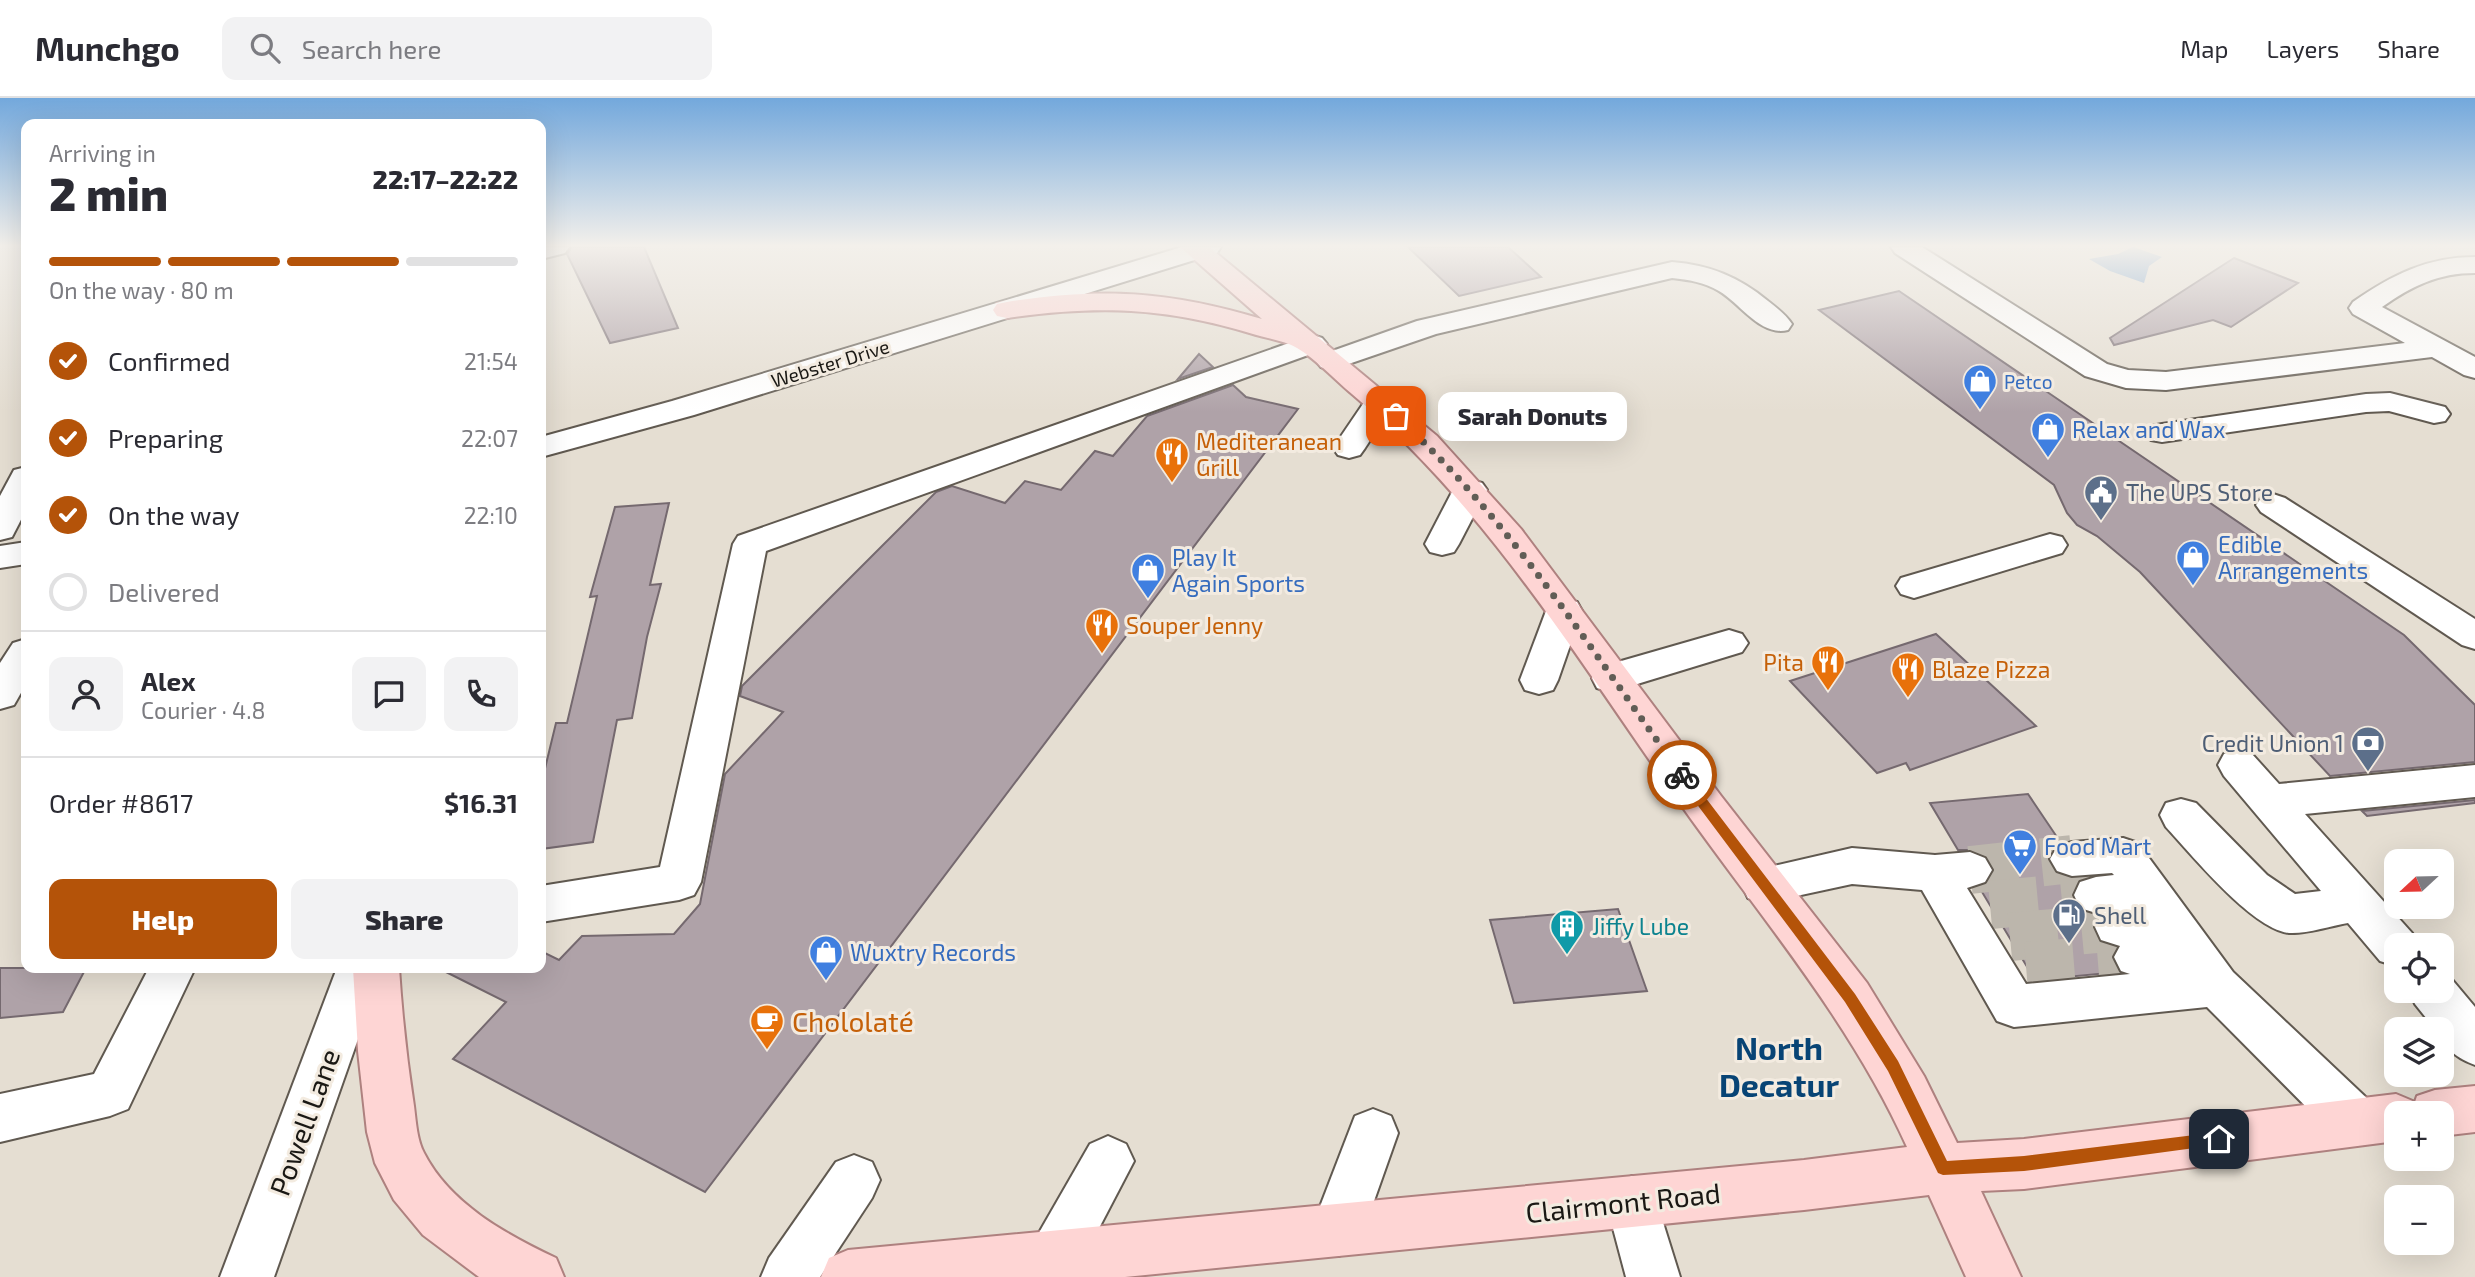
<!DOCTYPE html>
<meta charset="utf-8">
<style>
:root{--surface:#fff;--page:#f2f2f3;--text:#2b2b33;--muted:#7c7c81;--line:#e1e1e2;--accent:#b45309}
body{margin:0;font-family:"Exo 2",sans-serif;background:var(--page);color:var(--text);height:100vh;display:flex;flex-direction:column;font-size:26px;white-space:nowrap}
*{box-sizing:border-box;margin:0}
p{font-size:23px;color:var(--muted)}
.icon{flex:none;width:38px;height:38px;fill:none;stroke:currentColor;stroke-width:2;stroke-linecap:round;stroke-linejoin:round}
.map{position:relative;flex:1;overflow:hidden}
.panel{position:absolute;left:21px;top:21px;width:525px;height:854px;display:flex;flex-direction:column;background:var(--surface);border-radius:14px;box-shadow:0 7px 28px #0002}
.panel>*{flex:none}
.needle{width:46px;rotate:248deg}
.tools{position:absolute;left:2384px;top:751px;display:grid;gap:14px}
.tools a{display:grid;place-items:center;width:70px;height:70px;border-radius:14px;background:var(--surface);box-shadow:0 7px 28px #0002;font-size:35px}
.pin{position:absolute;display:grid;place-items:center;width:60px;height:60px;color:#fff;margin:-30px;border-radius:14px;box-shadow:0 4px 10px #0006}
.courier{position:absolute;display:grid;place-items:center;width:70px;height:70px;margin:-35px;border:5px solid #b45309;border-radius:50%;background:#fff;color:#222;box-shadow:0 2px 9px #0007}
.bubble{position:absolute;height:49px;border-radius:14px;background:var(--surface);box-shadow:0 7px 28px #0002;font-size:23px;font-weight:800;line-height:49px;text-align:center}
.head em{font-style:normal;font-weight:800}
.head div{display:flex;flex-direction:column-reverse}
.head{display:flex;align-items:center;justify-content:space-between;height:119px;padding:0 28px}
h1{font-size:46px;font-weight:800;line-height:52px}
.bar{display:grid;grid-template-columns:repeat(4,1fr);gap:10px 7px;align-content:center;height:84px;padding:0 28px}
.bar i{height:9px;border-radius:5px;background:var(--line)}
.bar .selected{background:var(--accent)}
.bar p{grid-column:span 4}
.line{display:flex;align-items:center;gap:18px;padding:0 28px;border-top:2px solid var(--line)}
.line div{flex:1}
.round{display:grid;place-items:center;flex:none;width:74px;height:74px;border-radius:14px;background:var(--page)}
ol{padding:0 28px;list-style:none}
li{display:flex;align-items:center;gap:21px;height:77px}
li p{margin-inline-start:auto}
li .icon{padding:7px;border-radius:50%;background:var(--accent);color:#fff;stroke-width:4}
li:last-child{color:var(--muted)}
li i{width:38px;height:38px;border:4px solid var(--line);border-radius:50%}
.button{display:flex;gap:14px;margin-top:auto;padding:14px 28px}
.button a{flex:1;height:80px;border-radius:14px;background:var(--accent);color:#fff;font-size:28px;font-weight:800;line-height:80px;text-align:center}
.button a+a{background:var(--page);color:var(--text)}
header{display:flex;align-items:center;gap:42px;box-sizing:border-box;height:98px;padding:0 35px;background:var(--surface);border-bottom:2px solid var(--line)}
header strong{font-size:33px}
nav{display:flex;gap:38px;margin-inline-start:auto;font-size:24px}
.search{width:490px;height:63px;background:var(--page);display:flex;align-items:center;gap:18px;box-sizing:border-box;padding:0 24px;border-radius:14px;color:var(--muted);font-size:26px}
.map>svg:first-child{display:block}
.water{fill:#6395c9}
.building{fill:#afa2a8;stroke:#75696f;stroke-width:2}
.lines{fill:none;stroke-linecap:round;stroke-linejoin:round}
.minor-tunnel{stroke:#bcb6ac;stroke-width:48;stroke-dasharray:48 24;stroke-linecap:butt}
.minor-casing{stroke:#605950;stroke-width:4}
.major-casing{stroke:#ae817f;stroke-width:4}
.minor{fill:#fff;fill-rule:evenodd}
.major{fill:#fed5d4;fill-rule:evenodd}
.route{fill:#b45309}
.done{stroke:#615d56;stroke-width:7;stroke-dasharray:0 12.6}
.labels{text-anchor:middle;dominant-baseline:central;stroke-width:6;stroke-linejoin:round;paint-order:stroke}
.far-street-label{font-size:19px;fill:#1a1814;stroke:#f3ebe0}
.far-shop-label{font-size:19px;fill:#366cbe;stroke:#f3ebe0;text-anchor:start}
.shop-label{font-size:23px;fill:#366cbe;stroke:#f3ebe0;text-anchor:start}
.food-label{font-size:23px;fill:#c56008;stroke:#f3ebe0;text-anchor:start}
.service-label{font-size:23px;fill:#4e5e75;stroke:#f3ebe0;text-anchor:start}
.culture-label{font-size:23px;fill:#0d838f;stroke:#f3ebe0;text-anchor:start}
.near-food-label{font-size:28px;fill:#c56008;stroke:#f3ebe0;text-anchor:start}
.near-street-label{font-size:28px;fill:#1a1814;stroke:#f3ebe0}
.near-quarter-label{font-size:32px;font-weight:bold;fill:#084475;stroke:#f3ebe0}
</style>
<header>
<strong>Munchgo</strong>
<div class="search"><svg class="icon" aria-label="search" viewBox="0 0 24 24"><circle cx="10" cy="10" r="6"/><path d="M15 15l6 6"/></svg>Search here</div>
<nav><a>Map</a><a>Layers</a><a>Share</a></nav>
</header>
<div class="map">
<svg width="2475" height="1179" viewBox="0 0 2475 1179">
<rect width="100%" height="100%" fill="#e5ded2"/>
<!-- water -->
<path class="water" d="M 2133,149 L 2162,159 L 2149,168 L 2144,185 L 2110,173 L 2089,161 L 2118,156 Z"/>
<!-- building -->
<g class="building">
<path d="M 572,149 L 644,149 L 678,230 L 610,245 L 567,156 Z"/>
<path d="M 1408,149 L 1508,149 L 1541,179 L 1459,198 Z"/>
<path d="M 2234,160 L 2298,185 L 2231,229 L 2213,222 L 2114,247 L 2110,240 Z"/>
<path d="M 1899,193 L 2404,537 L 2475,607 L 2475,664 L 2330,678 L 2140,474 L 2097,438 L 2077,427 L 2067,415 L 2054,387 L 1819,212 Z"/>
<path d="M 1199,256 L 1213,269 L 1178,281 Z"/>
<path d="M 1233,287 L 1246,299 L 1298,311 L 705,1094 L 453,961 L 506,904 L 438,870 L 541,870 L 541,853 L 559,862 L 582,838 L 674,836 L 700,806 L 725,676 L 783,614 L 740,598 L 742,588 L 936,394 L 952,388 L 1005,405 L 1025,383 L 1061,392 L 1095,353 L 1113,358 L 1147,318 Z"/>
<path d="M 669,405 L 650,487 L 661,486 L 647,539 L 632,620 L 617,622 L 593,744 L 541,751 L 541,687 L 556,625 L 567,625 L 597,498 L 590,499 L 615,409 Z"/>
<path d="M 1936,536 L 2036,628 L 1910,672 L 1906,665 L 1877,675 L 1790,583 Z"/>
<path d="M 2028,696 L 2061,745 L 2055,748 L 2048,762 L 2056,775 L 2071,780 L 2084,780 L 2078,783 L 2072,798 L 2079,813 L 2099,818 L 2093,830 L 2100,844 L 2116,850 L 2112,860 L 2119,874 L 2035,882 L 1979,789 L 1987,785 L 1994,773 L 1987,759 L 1971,752 L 1958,752 L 1930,705 Z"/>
<path d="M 2475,702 L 2475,705 L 2367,718 L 2362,713 Z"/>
<path d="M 1618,811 L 1647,893 L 1514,905 L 1490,822 Z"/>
<path d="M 0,870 L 86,870 L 63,914 L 0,920 Z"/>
</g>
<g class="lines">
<!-- minor-tunnel -->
<g class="minor-tunnel">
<path d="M 1970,772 L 2072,761"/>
<path d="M 1990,807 L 2096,797"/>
<path d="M 2010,839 L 2117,829"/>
<path d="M 2026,868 L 2137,859"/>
</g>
<!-- minor casing -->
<g class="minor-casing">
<g id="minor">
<path d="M 541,149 L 569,149 L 565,155 L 541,161 Z"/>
<path d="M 1182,149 L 1221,149 L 1217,155 L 694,317 L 541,359 L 541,339 L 672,303 Z"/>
<path d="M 1891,149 L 1922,149 L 2107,266 L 2128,272 L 2166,274 L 2405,245 L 2353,216 L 2349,210 L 2353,204 C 2392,177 2427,159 2475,159 L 2475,175 C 2438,175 2412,188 2382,209 L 2475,259 L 2475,280 L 2464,277 L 2432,259 L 2166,292 L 2126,290 L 2085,278 L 1895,155 Z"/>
<path d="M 1672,164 C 1710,167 1739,179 1768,203 C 1777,210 1786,217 1792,226 L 1788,232 C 1761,239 1741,206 1719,193 C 1704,184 1689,182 1672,180 L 1436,236 L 1331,272 L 1321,269 L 1316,263 L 1321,257 L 1417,223 Z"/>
<path d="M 1312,237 L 1322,240 L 1327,246 L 1322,252 L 766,453 L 701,784 L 694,797 L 679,802 L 541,824 L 541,788 L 660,769 L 733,446 L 738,438 Z"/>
<path d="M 1380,295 L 1391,297 L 1395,304 L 1365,350 L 1360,357 L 1349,360 L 1338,357 L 1333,350 L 1369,297 Z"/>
<path d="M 2390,295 L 2445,309 L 2450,316 L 2445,323 L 2434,325 L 2389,313 L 2366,314 L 2162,344 L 2151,342 L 2146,335 L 2151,328 L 2162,326 L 2366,296 Z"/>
<path d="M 26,369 L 26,412 L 12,439 L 0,442 L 0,398 L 14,372 Z"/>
<path d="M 1470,382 L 1482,385 L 1487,392 L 1459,446 L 1454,454 L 1442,457 L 1430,454 L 1425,446 L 1453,392 L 1458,385 Z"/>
<path d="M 2273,396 L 2285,400 L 2475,521 L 2475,551 L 2462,547 L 2261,414 L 2256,407 L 2261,400 Z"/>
<path d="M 2050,436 L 2062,439 L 2067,447 L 2062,455 L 1914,500 L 1901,496 L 1896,488 L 1901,480 Z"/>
<path d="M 26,444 L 26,466 L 0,470 L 0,448 Z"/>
<path d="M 1564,501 L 1577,504 L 1582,513 L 1558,582 L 1553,592 L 1539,596 L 1525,592 L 1520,582 L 1546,513 L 1551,504 Z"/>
<path d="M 1729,532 L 1742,536 L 1748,545 L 1742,554 L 1611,594 L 1597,590 L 1592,580 L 1597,570 Z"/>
<path d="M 26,541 L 26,586 L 14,607 L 0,611 L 0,565 L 13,545 Z"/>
<path d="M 2238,652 L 2252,656 L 2279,686 L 2475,667 L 2475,699 L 2305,716 L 2412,835 L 2418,847 L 2396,847 L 2396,868 L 2380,863 L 2348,825 C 2330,828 2307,836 2289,835 C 2252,831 2191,756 2166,729 L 2160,717 L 2166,705 L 2181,701 L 2196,705 L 2267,777 L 2295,796 L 2321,793 L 2224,678 L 2218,667 L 2224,656 Z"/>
<path d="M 2123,740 L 2138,745 L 2233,874 L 2374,1007 L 2381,1024 L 2374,1041 L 2356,1048 L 2338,1041 L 2207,909 L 2014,929 L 1997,923 L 1922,792 L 1852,786 L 1764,805 L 1748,800 L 1742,787 L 1748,774 L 1852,750 L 1935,757 L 1970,754 L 1985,760 L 1992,772 L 1985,784 L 1967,790 L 2026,886 L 2130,876 L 2121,873 L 2114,859 L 2120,848 L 2101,842 L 2095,829 L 2104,815 L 2096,815 L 2080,810 L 2074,797 L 2080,784 L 2096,779 L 2114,777 L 2112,775 L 2072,778 L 2057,773 L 2050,761 L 2057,749 L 2072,744 Z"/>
<path d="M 149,870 L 195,870 L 128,1011 L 110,1018 L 0,1044 L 0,996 L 94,976 Z"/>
<path d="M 337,870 L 383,870 L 274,1179 L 220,1179 Z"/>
<path d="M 2441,875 L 2449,878 L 2475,909 L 2475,967 C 2459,961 2441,950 2441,931 L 2435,931 L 2415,906 L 2409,892 L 2441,892 Z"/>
<path d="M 1373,1011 L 1391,1018 L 1398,1035 L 1357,1151 L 1338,1158 L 1319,1151 L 1311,1132 L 1355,1018 Z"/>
<path d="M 1108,1038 L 1126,1046 L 1134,1063 L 1074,1178 L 1036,1178 L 1028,1159 L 1036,1140 L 1090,1046 Z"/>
<path d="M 854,1057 L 872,1064 L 880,1082 L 872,1100 L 820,1179 L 761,1179 L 769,1160 L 836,1064 Z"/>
<path d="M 1632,1078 L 1651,1086 L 1680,1179 L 1626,1179 L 1606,1104 L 1613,1086 Z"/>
</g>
</g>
<!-- major casing -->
<g class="major-casing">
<g id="major">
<path d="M 1180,149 L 1209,149 L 1437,338 L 1521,431 L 1721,698 L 1867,885 L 1924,978 L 1957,1045 L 2024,1041 L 2396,996 L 2415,1004 L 2417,998 L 2435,992 L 2475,988 L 2475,1034 L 2441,1038 L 2441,1015 L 2396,1015 L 2396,1043 L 2024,1091 L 1981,1093 L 2021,1179 L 1966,1179 L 1929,1097 L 1804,1112 L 1125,1179 L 821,1179 L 829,1160 L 848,1152 L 1804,1062 L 1907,1049 C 1853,929 1768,828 1691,721 C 1585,574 1492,414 1352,296 C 1334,281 1316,261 1297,250 C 1286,243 1266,240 1253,236 C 1165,209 1098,207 1007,220 L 997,218 L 993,212 L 997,206 L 1007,204 C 1102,189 1169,193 1262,221 Z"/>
<path d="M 353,870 L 399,870 C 402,916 407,963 414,1008 C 416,1024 417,1042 424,1055 C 450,1106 507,1137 556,1160 L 564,1179 L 479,1179 L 423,1137 L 394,1102 L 375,1065 L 367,1034 L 358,953 Z"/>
</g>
</g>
<!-- minor -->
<use href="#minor" class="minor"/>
<!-- major -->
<use href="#major" class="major"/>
</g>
<!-- sky -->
<linearGradient id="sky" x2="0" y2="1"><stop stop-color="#73a8dc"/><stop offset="0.47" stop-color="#f3f0eb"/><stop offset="1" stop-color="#f3f0eb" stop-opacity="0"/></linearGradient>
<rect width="2475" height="314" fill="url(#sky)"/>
<!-- route -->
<path class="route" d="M 1682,673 L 1686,674 L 1855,896 L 1898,963 L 1947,1063 L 2024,1058 L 2219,1034 L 2224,1036 L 2226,1041 L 2224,1046 L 2024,1073 L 1943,1077 L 1938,1075 L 1888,973 L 1845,904 L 1678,681 L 1676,677 Z"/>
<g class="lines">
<!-- done -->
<path class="done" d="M 1396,318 C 1510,421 1592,554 1682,677"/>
</g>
<!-- icons -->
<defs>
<g id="shop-pin" transform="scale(1.75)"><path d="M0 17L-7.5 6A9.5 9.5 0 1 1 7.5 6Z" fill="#3f7fe0" stroke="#f3ebe0"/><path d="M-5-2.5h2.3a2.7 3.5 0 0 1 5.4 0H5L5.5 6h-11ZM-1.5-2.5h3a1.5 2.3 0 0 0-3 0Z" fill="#fff"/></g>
<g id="restaurant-pin" transform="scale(1.75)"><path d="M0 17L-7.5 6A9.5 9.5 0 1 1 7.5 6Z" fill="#e8710a" stroke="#f3ebe0"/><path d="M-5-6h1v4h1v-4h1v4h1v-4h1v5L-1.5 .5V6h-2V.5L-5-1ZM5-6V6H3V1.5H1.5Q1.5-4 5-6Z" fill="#fff"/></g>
<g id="civic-pin" transform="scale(1.75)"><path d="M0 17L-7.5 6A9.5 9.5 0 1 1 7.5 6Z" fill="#5c6f8a" stroke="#f3ebe0"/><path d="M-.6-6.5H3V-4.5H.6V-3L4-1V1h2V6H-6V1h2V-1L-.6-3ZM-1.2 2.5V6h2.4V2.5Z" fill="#fff"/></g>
<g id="bank-pin" transform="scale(1.75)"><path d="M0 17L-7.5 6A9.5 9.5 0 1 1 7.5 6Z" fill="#5c6f8a" stroke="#f3ebe0"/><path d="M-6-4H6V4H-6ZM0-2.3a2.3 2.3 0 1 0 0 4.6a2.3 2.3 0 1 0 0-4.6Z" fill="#fff"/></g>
<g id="supermarket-pin" transform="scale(1.75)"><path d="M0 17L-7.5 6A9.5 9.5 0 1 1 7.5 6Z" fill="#3f7fe0" stroke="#f3ebe0"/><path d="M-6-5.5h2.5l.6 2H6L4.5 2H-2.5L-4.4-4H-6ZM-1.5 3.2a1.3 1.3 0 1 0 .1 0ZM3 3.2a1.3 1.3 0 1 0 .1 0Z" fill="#fff"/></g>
<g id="fuel-pin" transform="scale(1.75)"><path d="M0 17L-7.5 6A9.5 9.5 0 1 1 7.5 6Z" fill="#5c6f8a" stroke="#f3ebe0"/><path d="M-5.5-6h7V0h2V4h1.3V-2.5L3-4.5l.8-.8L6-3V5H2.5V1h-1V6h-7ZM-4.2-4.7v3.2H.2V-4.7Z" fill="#fff"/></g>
<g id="building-pin" transform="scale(1.75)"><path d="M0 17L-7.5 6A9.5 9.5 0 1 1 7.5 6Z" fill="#0f9aa8" stroke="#f3ebe0"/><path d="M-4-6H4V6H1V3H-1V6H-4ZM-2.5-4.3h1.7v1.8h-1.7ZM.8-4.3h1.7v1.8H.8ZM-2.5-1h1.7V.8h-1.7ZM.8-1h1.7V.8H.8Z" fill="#fff"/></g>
<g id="cafe-pin" transform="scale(1.75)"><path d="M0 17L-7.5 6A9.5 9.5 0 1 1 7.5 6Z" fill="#e8710a" stroke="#f3ebe0"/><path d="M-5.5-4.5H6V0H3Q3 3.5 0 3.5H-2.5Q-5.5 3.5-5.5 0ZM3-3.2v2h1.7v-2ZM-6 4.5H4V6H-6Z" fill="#fff"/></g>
</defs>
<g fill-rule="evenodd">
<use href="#shop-pin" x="1980" y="283"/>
<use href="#shop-pin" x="2048" y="331"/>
<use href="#restaurant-pin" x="1172" y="356"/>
<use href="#civic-pin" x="2101" y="394"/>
<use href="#shop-pin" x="2193" y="459"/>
<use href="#shop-pin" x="1148" y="472"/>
<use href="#restaurant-pin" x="1102" y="527"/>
<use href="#restaurant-pin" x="1828" y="564"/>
<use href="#restaurant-pin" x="1908" y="571"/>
<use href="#bank-pin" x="2368" y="645"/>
<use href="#supermarket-pin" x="2020" y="748"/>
<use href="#fuel-pin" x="2069" y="817"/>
<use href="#building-pin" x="1567" y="828"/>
<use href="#shop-pin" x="826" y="854"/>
<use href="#cafe-pin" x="767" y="923"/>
</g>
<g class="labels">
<!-- far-street labels -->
<g class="far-street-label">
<text transform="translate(830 265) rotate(-17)">Webster Drive</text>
</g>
<!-- far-shop labels -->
<g class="far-shop-label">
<text x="2004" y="283">Petco</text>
</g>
<!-- shop labels -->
<g class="shop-label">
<text x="2072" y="331">Relax and Wax</text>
<text x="2218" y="446">Edible<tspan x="2218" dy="26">Arrangements</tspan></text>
<text x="1172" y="459">Play It<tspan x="1172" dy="26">Again Sports</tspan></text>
<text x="2044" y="748">Food Mart</text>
<text x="850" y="854">Wuxtry Records</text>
</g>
<!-- food labels -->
<g class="food-label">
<text x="1196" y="343">Mediteranean<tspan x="1196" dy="26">Grill</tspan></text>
<text x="1126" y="527">Souper Jenny</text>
<text x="1804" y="564" text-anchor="end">Pita</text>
<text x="1932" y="571">Blaze Pizza</text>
</g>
<!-- service labels -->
<g class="service-label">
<text x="2126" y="394">The UPS Store</text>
<text x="2344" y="645" text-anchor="end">Credit Union 1</text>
<text x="2094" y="817">Shell</text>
</g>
<!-- culture labels -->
<g class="culture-label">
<text x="1592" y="828">Jiffy Lube</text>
</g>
<!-- near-food labels -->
<g class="near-food-label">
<text x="792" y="923">Chololaté</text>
</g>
<!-- near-street labels -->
<g class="near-street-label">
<text transform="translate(304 1024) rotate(-70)">Powell Lane</text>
<text transform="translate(1623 1104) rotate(-6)">Clairmont Road</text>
</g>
<!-- near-quarter labels -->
<g class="near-quarter-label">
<text x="1779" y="949">North<tspan x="1779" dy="37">Decatur</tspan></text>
</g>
</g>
</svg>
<div class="tools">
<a><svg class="needle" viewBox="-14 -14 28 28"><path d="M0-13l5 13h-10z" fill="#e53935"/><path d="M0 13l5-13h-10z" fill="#7c7c81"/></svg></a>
<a><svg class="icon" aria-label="locate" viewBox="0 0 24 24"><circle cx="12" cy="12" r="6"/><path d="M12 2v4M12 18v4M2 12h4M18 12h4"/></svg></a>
<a><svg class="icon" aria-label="layers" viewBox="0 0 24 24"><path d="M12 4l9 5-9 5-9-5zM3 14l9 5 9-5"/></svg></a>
<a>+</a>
<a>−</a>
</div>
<div class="pin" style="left:1396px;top:318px;background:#ea580c"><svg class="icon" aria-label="bag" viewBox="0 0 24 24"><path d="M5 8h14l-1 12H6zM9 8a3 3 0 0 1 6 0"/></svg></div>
<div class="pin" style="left:2219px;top:1041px;background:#1f2937"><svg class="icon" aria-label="home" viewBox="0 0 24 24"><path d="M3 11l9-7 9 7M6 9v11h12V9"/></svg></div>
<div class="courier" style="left:1682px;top:677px"><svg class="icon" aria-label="bike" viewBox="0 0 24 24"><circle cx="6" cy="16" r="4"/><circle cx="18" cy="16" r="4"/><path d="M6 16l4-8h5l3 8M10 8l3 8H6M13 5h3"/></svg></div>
<div class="bubble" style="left:1438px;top:294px;width:189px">Sarah Donuts</div>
<section class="panel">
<div class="head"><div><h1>2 min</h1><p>Arriving in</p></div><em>22:17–22:22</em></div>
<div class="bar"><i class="selected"></i><i class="selected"></i><i class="selected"></i><i></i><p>On the way · 80 m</p></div>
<ol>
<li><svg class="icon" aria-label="check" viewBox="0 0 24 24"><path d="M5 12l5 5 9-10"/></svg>Confirmed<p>21:54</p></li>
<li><svg class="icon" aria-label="check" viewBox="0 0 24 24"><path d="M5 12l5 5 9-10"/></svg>Preparing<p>22:07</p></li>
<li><svg class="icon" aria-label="check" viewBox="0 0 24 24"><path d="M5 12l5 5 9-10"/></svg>On the way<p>22:10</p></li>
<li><i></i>Delivered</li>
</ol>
<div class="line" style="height:126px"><a class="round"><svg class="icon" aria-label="person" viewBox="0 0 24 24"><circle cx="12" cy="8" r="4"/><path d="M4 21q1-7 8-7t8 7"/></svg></a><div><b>Alex</b><p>Courier · 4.8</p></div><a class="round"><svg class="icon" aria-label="chat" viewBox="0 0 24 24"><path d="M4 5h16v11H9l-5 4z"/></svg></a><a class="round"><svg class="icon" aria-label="phone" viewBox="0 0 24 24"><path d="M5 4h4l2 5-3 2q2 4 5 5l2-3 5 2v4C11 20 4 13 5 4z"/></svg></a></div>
<div class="line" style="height:91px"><div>Order #8617</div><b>$16.31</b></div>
<div class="button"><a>Help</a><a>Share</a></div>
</section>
</div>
